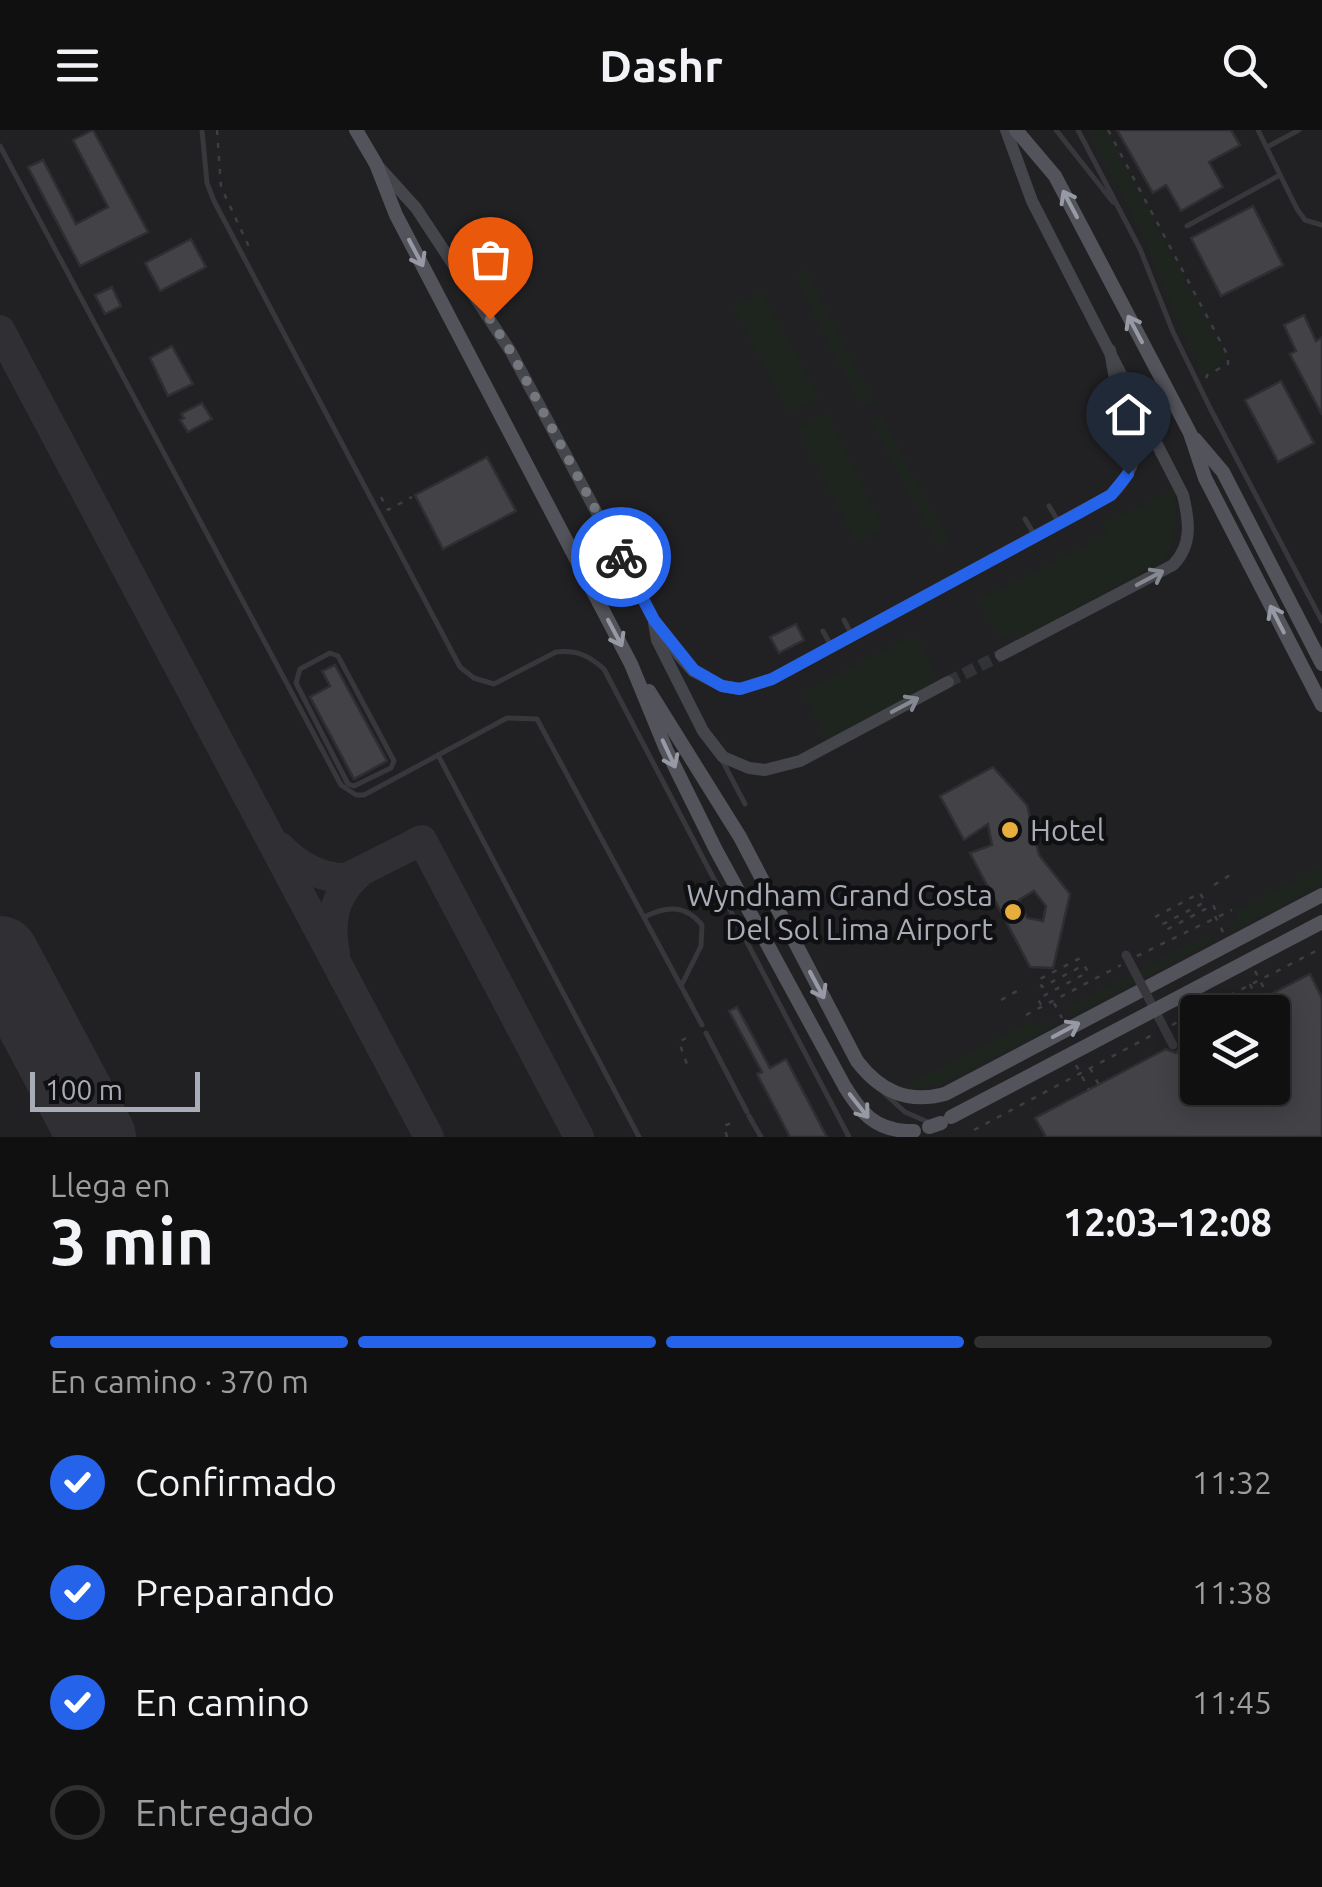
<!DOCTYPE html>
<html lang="es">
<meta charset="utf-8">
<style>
:root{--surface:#101011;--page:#1e1e1f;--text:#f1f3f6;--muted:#9c9d9f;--line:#303031;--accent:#2563eb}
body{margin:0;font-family:Ubuntu,sans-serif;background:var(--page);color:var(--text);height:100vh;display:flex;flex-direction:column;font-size:38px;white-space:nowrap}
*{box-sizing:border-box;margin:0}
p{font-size:32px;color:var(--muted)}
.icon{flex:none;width:55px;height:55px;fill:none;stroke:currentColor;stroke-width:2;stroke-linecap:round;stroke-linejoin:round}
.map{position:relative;height:1007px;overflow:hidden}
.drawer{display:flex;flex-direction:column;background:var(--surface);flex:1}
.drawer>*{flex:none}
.fabs{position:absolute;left:1180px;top:865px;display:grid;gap:20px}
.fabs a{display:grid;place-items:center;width:110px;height:110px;border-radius:10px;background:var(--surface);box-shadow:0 5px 25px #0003,0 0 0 2px var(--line);font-size:50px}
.scale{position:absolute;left:30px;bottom:25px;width:170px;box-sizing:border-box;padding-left:10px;border:5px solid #a8acb6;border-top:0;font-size:28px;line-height:35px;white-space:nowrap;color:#a8acb6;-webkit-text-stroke:8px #101012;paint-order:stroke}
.pin{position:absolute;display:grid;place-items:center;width:85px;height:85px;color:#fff;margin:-102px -42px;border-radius:50% 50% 50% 0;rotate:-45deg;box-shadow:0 0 10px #0007}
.pin .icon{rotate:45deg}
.courier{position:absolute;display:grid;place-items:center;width:100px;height:100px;margin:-50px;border:8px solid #2563eb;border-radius:50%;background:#fff;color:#222;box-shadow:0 2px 12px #0007}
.head em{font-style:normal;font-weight:600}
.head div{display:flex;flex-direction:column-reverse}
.head{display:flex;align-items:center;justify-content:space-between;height:170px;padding:0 50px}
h1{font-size:65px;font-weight:600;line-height:75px}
.bar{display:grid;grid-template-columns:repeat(4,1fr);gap:15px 10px;align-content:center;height:120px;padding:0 50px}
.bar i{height:12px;border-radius:8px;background:var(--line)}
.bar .on{background:var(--accent)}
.bar p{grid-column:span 4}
ol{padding:0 50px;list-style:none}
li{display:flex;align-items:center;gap:30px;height:110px}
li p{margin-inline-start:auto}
li .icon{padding:10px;border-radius:50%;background:var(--accent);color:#fff;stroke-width:4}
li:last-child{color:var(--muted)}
li i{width:55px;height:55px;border:5px solid var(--line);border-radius:50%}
header{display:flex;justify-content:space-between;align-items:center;height:130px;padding:0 50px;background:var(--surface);font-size:45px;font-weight:600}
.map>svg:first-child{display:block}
.built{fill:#212124;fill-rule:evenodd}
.green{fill:#1e251e}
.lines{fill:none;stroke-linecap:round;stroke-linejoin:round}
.taxiway{stroke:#303034;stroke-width:30}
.runway{stroke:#303034;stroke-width:78}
.building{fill:#424247;stroke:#2f2f33;stroke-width:2.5;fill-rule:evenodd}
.secondary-tunnel{stroke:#323337;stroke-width:12;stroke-dasharray:12 6;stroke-linecap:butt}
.path{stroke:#3d3e43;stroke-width:2.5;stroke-dasharray:5 8;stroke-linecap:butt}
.lane{stroke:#37373c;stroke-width:5}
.secondary{stroke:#45464c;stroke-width:12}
.primary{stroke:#53545b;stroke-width:14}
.path-bridge{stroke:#3d3e43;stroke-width:2.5;stroke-dasharray:5 8;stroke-linecap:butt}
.street-bridge{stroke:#37373c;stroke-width:9}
.primary-bridge{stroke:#53545b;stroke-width:14}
.oneway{stroke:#979aa4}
.oneway2{stroke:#858891}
.done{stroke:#75777e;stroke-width:10;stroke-dasharray:0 18}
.route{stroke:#2563eb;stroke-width:12}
.poi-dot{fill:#e7ad3d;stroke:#101012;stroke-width:4}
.labels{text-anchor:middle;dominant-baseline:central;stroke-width:9;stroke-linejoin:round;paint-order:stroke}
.poi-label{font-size:30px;fill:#a8acb6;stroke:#101012;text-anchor:start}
</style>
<header><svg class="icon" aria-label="menu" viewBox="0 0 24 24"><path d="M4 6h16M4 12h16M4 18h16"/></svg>Dashr<svg class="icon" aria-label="search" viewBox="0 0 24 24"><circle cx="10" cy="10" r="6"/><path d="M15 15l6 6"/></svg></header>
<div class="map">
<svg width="1322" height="1007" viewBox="0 0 1322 1007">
<rect width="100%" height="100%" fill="#151517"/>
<!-- built -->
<path class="built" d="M 0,0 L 1322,0 L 1322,1007 L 0,1007 ZM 1198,882 L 1272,882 L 1272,958 L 1198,958 Z"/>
<!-- green -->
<g class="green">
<path d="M 1088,0 L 1106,0 L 1227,229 L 1202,246 L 1141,102 Z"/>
<path d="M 805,139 L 873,271 L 863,276 L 819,196 L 797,145 Z"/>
<path d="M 761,162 L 819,267 L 789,283 L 733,176 Z"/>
<path d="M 827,283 L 883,399 L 857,413 L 798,299 Z"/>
<path d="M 881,286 L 949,412 L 940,419 L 871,292 Z"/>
<path d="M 1172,360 C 1181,388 1176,408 1161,432 L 1017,510 L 1012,502 L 999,509 L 979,469 L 1107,404 L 1103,394 Z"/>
<path d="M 915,504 L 935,543 L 928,546 L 932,554 L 827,611 L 804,562 Z"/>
<path d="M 1322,736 L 1322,754 L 1232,802 L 1228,795 L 1238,789 L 1235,781 Z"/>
<path d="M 1209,804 L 1213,811 L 1073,885 L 1068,877 Z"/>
<path d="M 1049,889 L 1053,896 L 944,953 L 904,961 L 904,957 L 1032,890 L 1036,896 Z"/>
</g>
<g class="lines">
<!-- taxiway -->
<g class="taxiway">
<path d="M 0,200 L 429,1007"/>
<path d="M 280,717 C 298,735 321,749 347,748 L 422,710 L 579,1007"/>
<path d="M 335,824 C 329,792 333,767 357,745"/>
</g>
<!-- runway -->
<path class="runway" d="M 0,825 L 97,1007"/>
</g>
<!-- building -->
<g class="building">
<path d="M 93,0 L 148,102 L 80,136 L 28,37 L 43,30 L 76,94 L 108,77 L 73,10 Z"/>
<path d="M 1117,0 L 1231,0 L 1240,15 L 1209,32 L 1223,57 L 1181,81 L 1166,55 L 1153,63 Z"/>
<path d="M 1253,76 L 1283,135 L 1221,166 L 1191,108 Z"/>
<path d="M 191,109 L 206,137 L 160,161 L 145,133 Z"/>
<path d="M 112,157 L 121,176 L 105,184 L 95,165 Z"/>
<path d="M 1304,185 L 1316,211 L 1322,207 L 1322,285 L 1290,224 L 1296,221 L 1284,195 Z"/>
<path d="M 172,216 L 193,254 L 168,266 L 150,228 Z"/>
<path d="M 1281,251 L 1314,313 L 1278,332 L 1245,270 Z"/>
<path d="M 202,273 L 212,289 L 188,302 L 180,290 L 184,288 L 181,284 Z"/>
<path d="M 487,327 L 516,381 L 443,419 L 415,365 Z"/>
<path d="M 796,494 L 804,510 L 779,523 L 770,507 Z"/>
<path d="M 335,535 L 387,631 L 354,649 L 310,567 L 330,556 L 322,541 Z"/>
<path d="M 993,637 L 1027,675 L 1039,725 L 1070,764 L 1053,838 L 1030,837 L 970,723 L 992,715 L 988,694 L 964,710 L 940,666 ZM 1034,761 L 1046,776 L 1043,791 L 1027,788 L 1019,770 Z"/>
<path d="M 1310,844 L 1322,868 L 1322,1007 L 1046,1007 L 1035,988 L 1166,919 L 1176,923 L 1180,918 L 1180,911 L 1198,902 L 1198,958 L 1272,958 L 1272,882 L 1236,882 Z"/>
<path d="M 737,877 L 770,938 L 786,929 L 827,1007 L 790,1007 L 757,944 L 762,942 L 729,881 Z"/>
</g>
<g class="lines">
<!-- secondary-tunnel -->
<path class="secondary-tunnel" d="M 948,552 L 1001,525"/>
<!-- path -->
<g class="path">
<path d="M 217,0 L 221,57 L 251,121"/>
<path d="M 1108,0 L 1228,226 L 1228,234 L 1207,245 L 1206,250"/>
<path d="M 381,367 L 388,380 L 412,367"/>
<path d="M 1214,755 L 1230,745"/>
<path d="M 951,771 L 966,763"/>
<path d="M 1215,786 L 1224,804"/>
<path d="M 1155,787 L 1200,763 L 1205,772 L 1163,794 L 1166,800 L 1213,775 L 1217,783"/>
<path d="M 1137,826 L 1232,780"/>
<path d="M 1250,854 L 1258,871"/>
<path d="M 1001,870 L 1017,861"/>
<path d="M 1054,873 L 1062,888"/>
<path d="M 1041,875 L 1038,869 L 1088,842 L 1084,835 L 1042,857 L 1038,850 L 1084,826"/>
<path d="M 1026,885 L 1121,835"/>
<path d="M 1172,895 L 1322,818"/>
<path d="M 686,908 L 679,912 L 689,940"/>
<path d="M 1090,938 L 1099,955"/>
<path d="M 974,1000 L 1156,903"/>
<path d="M 727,1007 L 724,996 L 733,992"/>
</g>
<!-- lane -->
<g class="lane">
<path d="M 202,0 L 207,53 L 214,71 L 460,537 L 474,548 L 494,554 L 556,522 C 577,520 588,525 604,539 L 849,1007"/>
<path d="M 1056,0 L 1113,72"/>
<path d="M 1078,0 L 1140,119 L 1173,202 L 1210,278 L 1322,491"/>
<path d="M 1258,0 L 1297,79 L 1305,90 L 1322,95"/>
<path d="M 0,16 L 341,655 L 356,665 L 364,665 L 507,588 L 537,589 L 702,895"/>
<path d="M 1267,17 L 1299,0"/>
<path d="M 1187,96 L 1280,45"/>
<path d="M 1049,376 L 1058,391"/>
<path d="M 603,389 L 628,397"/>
<path d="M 1025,389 L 1034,404"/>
<path d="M 844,490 L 852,505"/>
<path d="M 823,501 L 830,514"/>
<path d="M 330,523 L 338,526 L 394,631 L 391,638 L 354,656 L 348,654 L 296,553 L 300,539 Z"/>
<path d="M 438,625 L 639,1007"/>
<path d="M 722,630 L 745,674"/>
<path d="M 644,787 C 666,776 685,774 702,795 L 701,816 L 681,856"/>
<path d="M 706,903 L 747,982"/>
<path d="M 884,963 L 905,982 L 928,992"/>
<path d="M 749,986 L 761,1007"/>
</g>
<!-- secondary -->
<g class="secondary">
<path d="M 379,37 L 416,78 L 511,222 L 654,490 L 679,525 L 693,541 L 722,556 L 740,559 L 772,549 L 1111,365 C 1150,326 1131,304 1118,260 C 1114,247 1112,233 1110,220"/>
<path d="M 654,493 L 657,510 L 703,601 L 723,627 L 749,638 L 765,640 L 800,631 L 948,552"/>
<path d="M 1001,525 L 1173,435 C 1193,415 1189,390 1183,365 L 1032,71 L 1006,0"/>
</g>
<!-- primary -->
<g class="primary">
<path d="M 356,0 L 376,34 L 396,85 L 631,534 L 666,619 L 716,720 L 845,957 C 861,983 875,999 906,1001"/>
<path d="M 1016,0 L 1055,46 L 1190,303 L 1205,348 L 1322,575"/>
<path d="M 1195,309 L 1223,342 L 1322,534"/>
<path d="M 649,561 L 740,707 L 857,931 C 880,961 907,974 945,964 L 1322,765"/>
</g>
<!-- path-bridge -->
<g class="path-bridge">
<path d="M 1255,841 L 1268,866"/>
<path d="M 1076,935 L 1089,960"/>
</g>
<!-- street-bridge -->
<path class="street-bridge" d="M 1126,825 L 1173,915"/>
<!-- primary-bridge -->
<g class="primary-bridge">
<path d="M 951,987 L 1322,792"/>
<path d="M 929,997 L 941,993"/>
<path d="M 906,1001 L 914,1001"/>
</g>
</g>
<!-- one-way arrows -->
<defs><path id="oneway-shaft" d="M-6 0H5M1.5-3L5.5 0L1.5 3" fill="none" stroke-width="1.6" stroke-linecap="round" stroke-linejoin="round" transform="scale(2.5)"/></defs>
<g class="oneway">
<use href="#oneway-shaft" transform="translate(1070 74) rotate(-118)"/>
<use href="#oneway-shaft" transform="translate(416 123) rotate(62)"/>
<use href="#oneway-shaft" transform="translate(1135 199) rotate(-118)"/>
<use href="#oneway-shaft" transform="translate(1277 489) rotate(-117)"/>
<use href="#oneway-shaft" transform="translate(615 503) rotate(62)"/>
<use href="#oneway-shaft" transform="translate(669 624) rotate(65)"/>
<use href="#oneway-shaft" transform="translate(817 855) rotate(62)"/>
<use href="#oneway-shaft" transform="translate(1066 900) rotate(-28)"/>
<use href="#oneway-shaft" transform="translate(859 976) rotate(52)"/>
</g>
<g class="oneway2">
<use href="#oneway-shaft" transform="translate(1150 448) rotate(-28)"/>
<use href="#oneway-shaft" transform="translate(905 575) rotate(-28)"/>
</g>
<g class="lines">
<!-- done -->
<path class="done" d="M 490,189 L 511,222 L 621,427"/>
<!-- route -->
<path class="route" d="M 621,427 L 654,490 L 694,540 L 722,556 L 740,559 L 772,549 L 1077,384 L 1111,365 L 1128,344"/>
</g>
<!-- markers -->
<g class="poi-dot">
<circle cx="1010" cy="700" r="10"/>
<circle cx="1013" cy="782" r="10"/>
</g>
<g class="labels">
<!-- poi labels -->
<g class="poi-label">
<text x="1030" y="700">Hotel</text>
<text x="993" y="765" text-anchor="end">Wyndham Grand Costa<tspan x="993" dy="34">Del Sol Lima Airport</tspan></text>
</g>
</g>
</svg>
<div class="fabs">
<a><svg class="icon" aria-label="layers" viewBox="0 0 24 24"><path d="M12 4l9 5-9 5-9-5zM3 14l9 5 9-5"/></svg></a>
</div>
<div class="scale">100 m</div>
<div class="pin" style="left:490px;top:189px;background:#ea580c"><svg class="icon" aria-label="bag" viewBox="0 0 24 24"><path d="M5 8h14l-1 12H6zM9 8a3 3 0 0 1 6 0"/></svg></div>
<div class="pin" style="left:1128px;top:344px;background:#1f2937"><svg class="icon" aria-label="home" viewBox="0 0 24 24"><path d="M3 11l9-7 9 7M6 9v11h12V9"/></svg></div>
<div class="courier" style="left:621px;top:427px"><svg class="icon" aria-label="bike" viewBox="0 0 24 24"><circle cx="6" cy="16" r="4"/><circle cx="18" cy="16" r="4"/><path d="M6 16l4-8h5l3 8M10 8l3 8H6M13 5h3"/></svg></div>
</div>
<section class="drawer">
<div class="head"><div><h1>3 min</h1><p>Llega en</p></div><em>12:03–12:08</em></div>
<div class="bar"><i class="on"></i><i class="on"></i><i class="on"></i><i></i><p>En camino · 370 m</p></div>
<ol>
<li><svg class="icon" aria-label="check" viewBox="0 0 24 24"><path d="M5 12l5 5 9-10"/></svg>Confirmado<p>11:32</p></li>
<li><svg class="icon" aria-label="check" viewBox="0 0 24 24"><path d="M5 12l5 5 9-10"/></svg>Preparando<p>11:38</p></li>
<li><svg class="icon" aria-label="check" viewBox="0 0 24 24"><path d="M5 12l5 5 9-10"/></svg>En camino<p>11:45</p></li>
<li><i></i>Entregado</li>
</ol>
</section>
